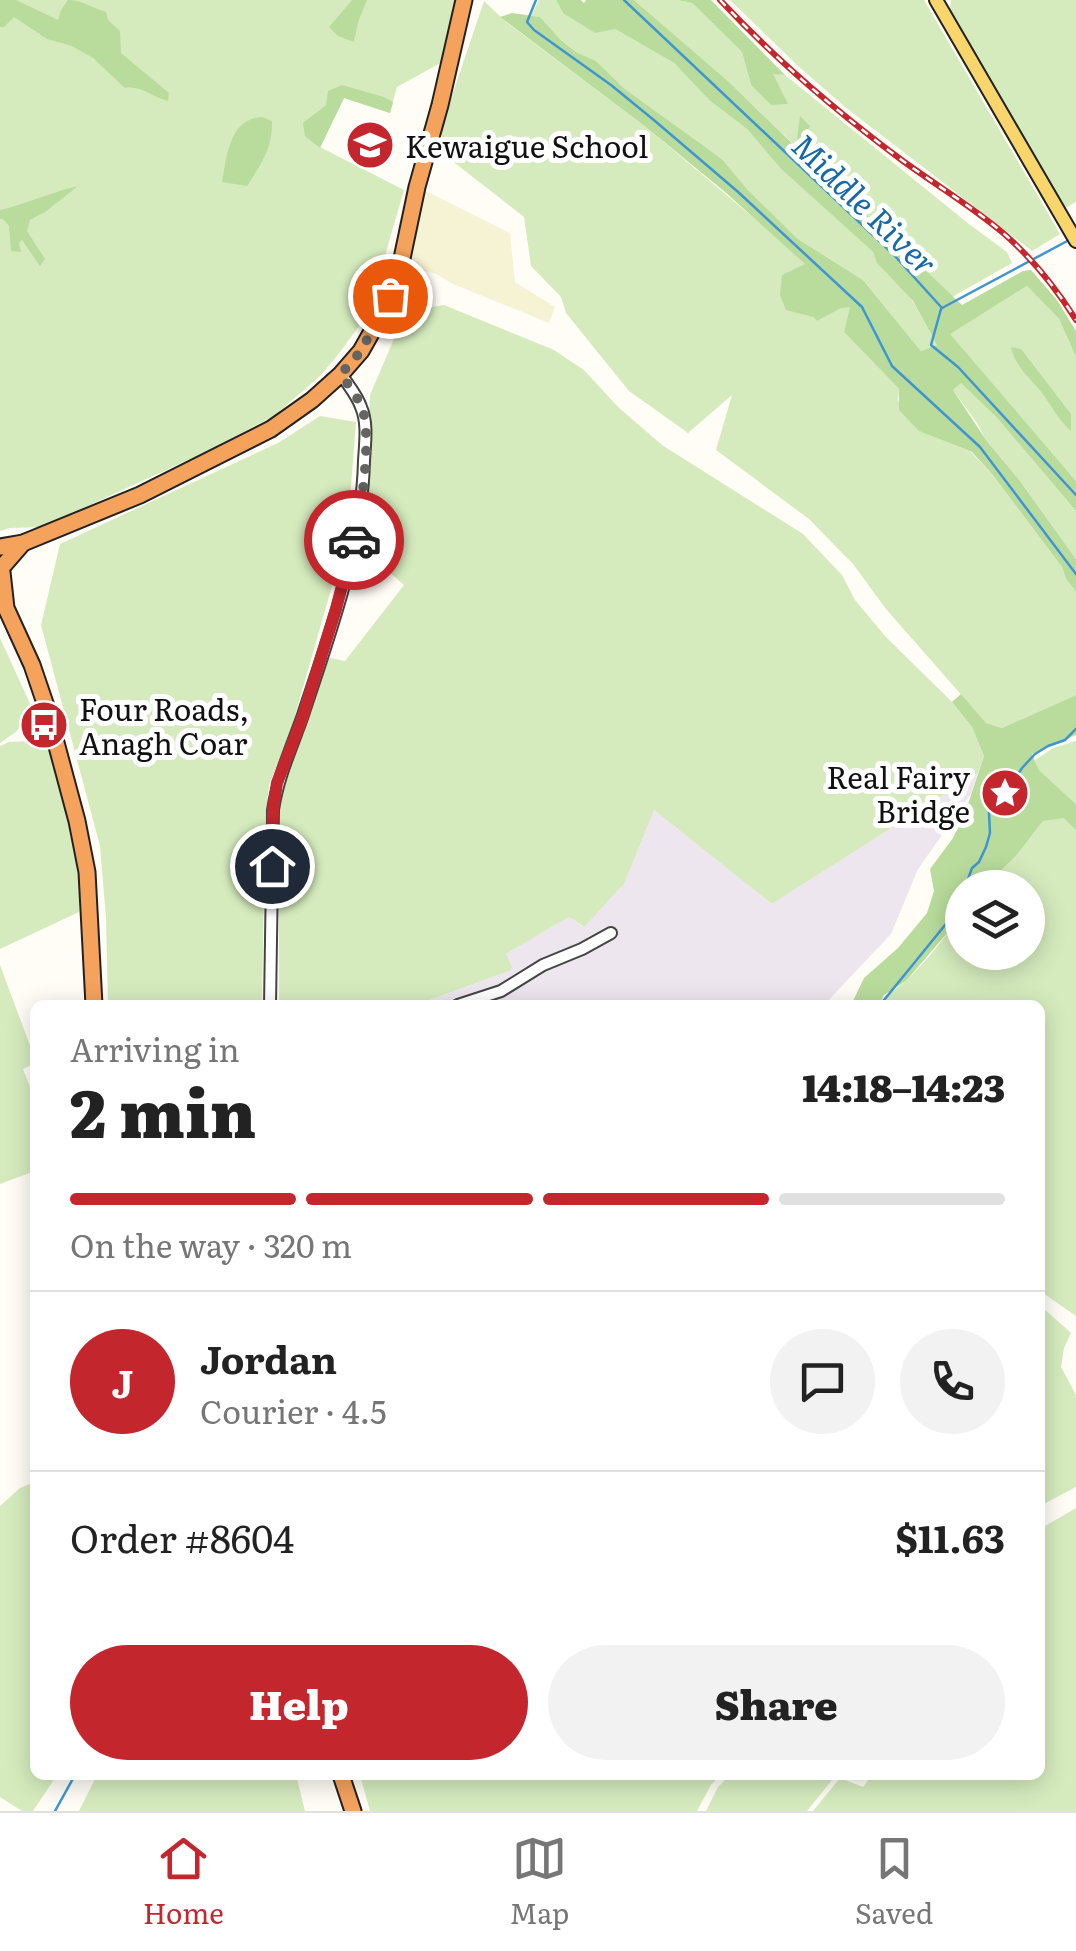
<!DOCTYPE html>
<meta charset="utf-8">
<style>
:root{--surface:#fff;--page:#f2f2f2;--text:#222;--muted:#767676;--line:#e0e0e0;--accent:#c4262e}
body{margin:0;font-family:Literata,serif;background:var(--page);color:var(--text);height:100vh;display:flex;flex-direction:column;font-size:38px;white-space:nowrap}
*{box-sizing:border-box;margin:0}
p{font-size:32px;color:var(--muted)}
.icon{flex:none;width:55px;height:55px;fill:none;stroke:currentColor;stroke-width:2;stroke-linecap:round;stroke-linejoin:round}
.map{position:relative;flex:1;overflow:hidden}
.details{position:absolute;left:30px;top:1000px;width:1015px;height:780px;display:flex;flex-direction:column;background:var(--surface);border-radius:15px;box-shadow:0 5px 25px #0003}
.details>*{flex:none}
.tools{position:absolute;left:945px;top:870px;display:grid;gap:20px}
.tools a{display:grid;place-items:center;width:100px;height:100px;border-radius:50%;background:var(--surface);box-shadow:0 5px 25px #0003;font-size:50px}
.pin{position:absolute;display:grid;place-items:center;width:85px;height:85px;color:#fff;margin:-42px;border:5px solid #fff;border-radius:50%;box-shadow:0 2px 10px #0007}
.courier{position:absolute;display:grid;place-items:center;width:100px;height:100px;margin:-50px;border:8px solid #c4262e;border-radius:50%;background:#fff;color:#222;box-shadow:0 2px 12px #0007}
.summary em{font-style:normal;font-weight:800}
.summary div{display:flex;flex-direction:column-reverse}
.summary{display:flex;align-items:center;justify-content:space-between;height:170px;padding:0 40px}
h1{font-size:65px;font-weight:800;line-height:75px}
.bar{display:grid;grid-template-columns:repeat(4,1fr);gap:15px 10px;align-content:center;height:120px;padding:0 40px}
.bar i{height:12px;border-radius:8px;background:var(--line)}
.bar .active{background:var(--accent)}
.bar p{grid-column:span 4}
.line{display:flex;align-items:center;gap:25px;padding:0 40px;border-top:2px solid var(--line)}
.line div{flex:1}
.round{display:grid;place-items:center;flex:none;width:105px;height:105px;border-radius:52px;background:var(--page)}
.primary-button{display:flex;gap:20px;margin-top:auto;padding:20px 40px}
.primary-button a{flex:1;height:115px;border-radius:60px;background:var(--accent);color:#fff;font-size:40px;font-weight:800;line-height:115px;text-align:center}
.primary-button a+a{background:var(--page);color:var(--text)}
.menu{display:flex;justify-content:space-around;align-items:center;height:140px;border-top:2px solid var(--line);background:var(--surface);font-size:28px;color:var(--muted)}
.menu a{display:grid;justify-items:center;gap:5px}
.menu .active{color:var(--accent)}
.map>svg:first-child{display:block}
.industrial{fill:#eee6ef}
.farmland{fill:#f6f3d4}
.green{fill:#d5ebbd}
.forest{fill:#b9dc9c}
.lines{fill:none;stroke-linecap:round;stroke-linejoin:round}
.stream{stroke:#3f96cf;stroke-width:2.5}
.minor-casing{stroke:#444;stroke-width:14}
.major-casing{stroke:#222;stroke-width:16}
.highway-casing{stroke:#222;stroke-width:19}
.minor{stroke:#fff;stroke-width:10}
.major{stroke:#f9d66b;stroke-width:12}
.highway{stroke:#f5a25d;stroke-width:15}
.rail-casing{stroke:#c4262e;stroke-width:6}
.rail{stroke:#fff;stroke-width:2.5;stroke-dasharray:8;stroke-linecap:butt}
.done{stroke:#646461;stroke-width:10;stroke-dasharray:0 18}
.route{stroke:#c4262e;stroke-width:12}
.labels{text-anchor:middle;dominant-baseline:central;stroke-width:10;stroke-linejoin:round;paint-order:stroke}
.poi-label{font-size:30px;fill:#111;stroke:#fff;text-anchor:start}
.water-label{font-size:32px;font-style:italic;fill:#1768a6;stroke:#fff}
</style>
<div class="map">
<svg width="1076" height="1811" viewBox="0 0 1076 1811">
<rect width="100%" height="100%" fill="#fffdf5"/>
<!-- industrial -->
<path class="industrial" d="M 978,773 L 971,794 L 918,869 L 891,934 L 824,1005 L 416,1005 L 509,971 L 506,954 L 569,917 L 583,927 L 624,884 L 653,809 L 772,904 Z"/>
<!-- farmland -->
<path class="farmland" d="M 424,190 L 510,233 L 515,282 L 555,307 L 549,323 L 453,284 L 436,274 L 411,267 Z"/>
<!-- green -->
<g class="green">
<path d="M 0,0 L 457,0 L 444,61 L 397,87 L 390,113 L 344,98 L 320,147 L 404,190 L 370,307 L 365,318 L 337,356 L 320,376 L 274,416 L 203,453 L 42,527 L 10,528 L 0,531 Z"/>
<path d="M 539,0 L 556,0 L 563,13 L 615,29 L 674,63 L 710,101 L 747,129 L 781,169 L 873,252 C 881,273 901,284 913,302 C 922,316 928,331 938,345 L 921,351 L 863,280 L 798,239 L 748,190 L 722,159 L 625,89 L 596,61 L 576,52 L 561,40 L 540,17 L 531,16 Z"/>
<path d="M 634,0 L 677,0 L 692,3 L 742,52 L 751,85 L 772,73 L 785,75 L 969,224 L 1007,252 L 1012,263 L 952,297 L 728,81 Z"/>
<path d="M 730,0 L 924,0 L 1060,234 L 1032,251 L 845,107 L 798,66 Z"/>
<path d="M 951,0 L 1076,0 L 1076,202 L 1065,208 L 950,11 Z"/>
<path d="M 484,1 L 506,22 L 647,128 L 787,246 L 806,265 L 813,317 L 817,321 L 841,307 L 851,307 L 844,332 L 899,389 L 898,400 L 920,431 L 971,452 L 992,474 L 1062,567 L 1066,579 L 1076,592 L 1076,695 L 1002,728 L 986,723 L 886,609 L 853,564 L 809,519 L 716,450 L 732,395 L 688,433 L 629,391 L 566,313 L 561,297 L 531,266 L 524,217 L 451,160 L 440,131 Z"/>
<path d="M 1027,286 L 1059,319 L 1076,357 L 1076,481 L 949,334 Z"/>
<path d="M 444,305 L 554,350 L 584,370 L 618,407 L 662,445 L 803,534 L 842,575 L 855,600 L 886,637 L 952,702 L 972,727 L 984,756 L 978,773 L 772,904 L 654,810 L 624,884 L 584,927 L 569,917 L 506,954 L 512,967 L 509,971 L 416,1005 L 279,1005 L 279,811 L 284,783 L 311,711 L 326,657 L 345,661 L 404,585 L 368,553 L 363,540 L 370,395 L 396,334 L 414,310 Z"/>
<path d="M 960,382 L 997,418 L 1076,511 L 1076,559 L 1020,481 L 986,440 L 977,423 L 953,390 Z"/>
<path d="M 320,416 L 356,422 L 349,512 L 330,593 L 290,733 L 269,785 L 265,823 L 262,1005 L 108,1005 L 106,918 L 100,846 L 41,625 L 60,544 L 278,443 Z"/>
<path d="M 0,638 L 32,708 L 17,731 L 0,743 Z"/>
<path d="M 48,740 C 61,794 82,856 79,912 L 0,949 L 0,746 L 9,742 Z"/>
<path d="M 1076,741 L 1076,804 L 1039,770 L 1035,760 L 1053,748 Z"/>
<path d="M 1064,817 L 1076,830 L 1076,1316 L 1040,1291 L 1040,1005 L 879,1005 C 886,991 898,989 908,979 C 928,959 949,934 962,910 L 962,952 L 1028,952 L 1028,888 L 984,887 L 1016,856 L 1043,821 Z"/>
<path d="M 0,965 L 35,1059 L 35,1063 L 23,1069 L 35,1100 L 35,1171 L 0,1184 Z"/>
<path d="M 1043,1308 L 1071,1333 L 1064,1348 L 1061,1367 L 1076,1395 L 1076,1487 L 1040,1506 L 1040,1313 Z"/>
<path d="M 35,1482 L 35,1775 L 57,1775 L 33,1811 L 22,1811 L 0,1797 L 0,1506 L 20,1488 Z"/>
<path d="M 1076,1508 L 1076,1811 L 813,1811 L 840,1778 L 863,1787 L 872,1775 L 1040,1775 L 1040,1529 Z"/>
<path d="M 97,1775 L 296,1775 L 305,1811 L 79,1811 Z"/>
<path d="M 360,1775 L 720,1775 L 711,1785 L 697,1811 L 370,1811 Z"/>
<path d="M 730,1775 L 836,1775 L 807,1811 L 706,1811 L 718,1787 Z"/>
</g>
<!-- forest -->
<g class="forest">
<path d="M 0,0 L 16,0 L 58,20 L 61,10 L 68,0 C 82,0 92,8 106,12 L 108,20 L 120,31 L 121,53 L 169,93 L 168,101 C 152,97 141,85 125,88 L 93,58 L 72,46 L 47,39 L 14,17 L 4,27 L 0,27 Z"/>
<path d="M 352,0 L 367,0 L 358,22 L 354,42 L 338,36 L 329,27 Z"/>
<path d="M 556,0 L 581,0 L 584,3 L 586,0 L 634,0 L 728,81 L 796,147 L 800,116 L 810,126 L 797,148 L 962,305 L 1023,271 L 1031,270 L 1057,300 L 1076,331 L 1076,357 L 1059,319 L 1027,286 L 950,334 L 1076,481 L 1076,511 L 997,418 L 961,383 L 953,390 L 986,440 L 1020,481 L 1076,559 L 1076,592 L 1066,579 L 1062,567 L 992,474 L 972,452 L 919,431 L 899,410 L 899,389 L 844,332 L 850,307 L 841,308 L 817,321 L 813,317 L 786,310 L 780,295 L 782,275 L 805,264 L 725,192 L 647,128 L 500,17 L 512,13 L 540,17 L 561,40 L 576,52 L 596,61 L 625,89 L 722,159 L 748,190 L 798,239 L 863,280 L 921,351 L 937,345 L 913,301 L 877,263 L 873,252 L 781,169 L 747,129 L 710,101 L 674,63 L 615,29 L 595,33 L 563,13 Z"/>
<path d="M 677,0 L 711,0 L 785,75 L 773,74 L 788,104 L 771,105 L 751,85 L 742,52 L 692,3 Z"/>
<path d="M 342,85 L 384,97 L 393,102 L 390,113 L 344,98 L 320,148 L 305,136 L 303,123 L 326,105 L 328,91 Z"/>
<path d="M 262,117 L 272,121 C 273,148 261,164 247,186 L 222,182 C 227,156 229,119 262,117 Z"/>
<path d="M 78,186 L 45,212 L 30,220 L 27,231 L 45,259 L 40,266 L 22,240 L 19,243 L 21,252 L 11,251 L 9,226 L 3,219 L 0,219 L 0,210 C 27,204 51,192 78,186 Z"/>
<path d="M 1011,347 L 1021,349 L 1071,414 L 1071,431 C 1058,419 1054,410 1045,397 C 1033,380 1015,368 1011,347 Z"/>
<path d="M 961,694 L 986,723 L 1002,728 L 1076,695 L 1076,735 L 1032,754 L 1039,770 L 1076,804 L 1076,830 L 1064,818 L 1043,821 L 1016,856 L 984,887 L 962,888 L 962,910 L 954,925 L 906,981 L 884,995 L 879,1005 L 848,1005 L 853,1001 L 864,978 L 898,948 L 927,913 L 934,891 L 930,869 L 953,838 L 967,807 L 984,756 L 972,727 L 952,702 Z"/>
</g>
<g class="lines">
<!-- stream -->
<g class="stream">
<path d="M 536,0 L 527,22 L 534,30 L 611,85 L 655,121 L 737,191 L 862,307 L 892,366 L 980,447 L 1076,574"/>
<path d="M 624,0 L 894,255 L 942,308"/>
<path d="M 942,308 L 1071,239"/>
<path d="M 941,309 L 931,345 L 958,367 L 1076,495"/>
<path d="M 965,888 L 972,868 L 979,862 L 986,847 L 990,833 L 989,813 L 999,794 L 1013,782 L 1022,768 L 1035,754 L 1048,746 L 1065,740 L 1076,729"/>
<path d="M 880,1005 L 954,914 L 962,893"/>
<path d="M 55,1811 L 75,1775"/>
</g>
<!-- minor casing -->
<g class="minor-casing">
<g id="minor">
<path d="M 270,1005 L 273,810 C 278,776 292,747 303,715 C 330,633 362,547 364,461 C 365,443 368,423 361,407 C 357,395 348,385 341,374"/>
<path d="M 458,1005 L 501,991 L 543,965 L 582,949 L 611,933"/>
</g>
</g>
<!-- major casing -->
<g class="major-casing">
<path id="major" d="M 936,0 L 1076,241"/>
</g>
<!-- highway casing -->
<g class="highway-casing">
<g id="highway">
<path d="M 0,547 L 23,543 L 140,495 L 271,429 L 312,400 L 341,374 L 361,351 L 379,319 L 400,268 L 417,187 L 440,105 L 464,0"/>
<path d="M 3,566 L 23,543"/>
<path d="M 2,572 L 6,608 L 32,665 L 47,709 L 77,821 L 87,872 L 94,1005"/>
<path d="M 341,1775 L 353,1811"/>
</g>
</g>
<!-- minor -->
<use href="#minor" class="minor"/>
<!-- major -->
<use href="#major" class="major"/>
<!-- highway -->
<use href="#highway" class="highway"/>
<!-- rail casing -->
<g class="rail-casing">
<path id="rail" d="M 720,0 C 776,60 837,112 903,161 C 936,185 971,206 1002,232 C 1031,257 1056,288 1076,320"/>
</g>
<!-- rail -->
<use href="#rail" class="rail"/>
</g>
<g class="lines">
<!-- done -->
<path class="done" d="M 354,540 C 362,511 372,434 362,408 C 357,396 348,385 341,374 L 361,351 L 390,296"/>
<!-- route -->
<path class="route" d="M 272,866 L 273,810 L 277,783 L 302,719 L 336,609 L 354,540"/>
</g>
<!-- icons -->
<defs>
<g id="school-disc" transform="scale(2.5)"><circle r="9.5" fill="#c4262e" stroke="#fff"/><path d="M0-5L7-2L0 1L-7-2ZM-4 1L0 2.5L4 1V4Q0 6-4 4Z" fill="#fff"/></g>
<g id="bus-disc" transform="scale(2.5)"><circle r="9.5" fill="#c4262e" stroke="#fff"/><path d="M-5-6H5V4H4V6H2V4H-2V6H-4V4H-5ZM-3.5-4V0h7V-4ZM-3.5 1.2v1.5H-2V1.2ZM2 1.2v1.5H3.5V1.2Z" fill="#fff"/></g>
<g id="sight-disc" transform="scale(2.5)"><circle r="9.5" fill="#c4262e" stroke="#fff"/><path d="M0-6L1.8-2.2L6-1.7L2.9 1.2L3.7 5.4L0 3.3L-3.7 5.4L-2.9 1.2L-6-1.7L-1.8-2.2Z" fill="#fff"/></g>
</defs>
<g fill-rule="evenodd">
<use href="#school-disc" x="370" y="145"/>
<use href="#bus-disc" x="44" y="725"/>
<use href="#sight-disc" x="1005" y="793"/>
</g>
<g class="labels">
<!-- poi labels -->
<g class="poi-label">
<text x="405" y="145">Kewaigue School</text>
<text x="79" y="708">Four Roads,<tspan x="79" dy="34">Anagh Coar</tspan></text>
<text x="970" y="776" text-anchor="end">Real Fairy<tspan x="970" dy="34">Bridge</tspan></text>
</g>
<!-- water labels -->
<g class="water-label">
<text transform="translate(866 203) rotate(44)">Middle River</text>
</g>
</g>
</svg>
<div class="tools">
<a><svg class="icon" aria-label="layers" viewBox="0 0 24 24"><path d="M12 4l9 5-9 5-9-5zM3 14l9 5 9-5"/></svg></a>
</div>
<div class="pin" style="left:390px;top:296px;background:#ea580c"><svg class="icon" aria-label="bag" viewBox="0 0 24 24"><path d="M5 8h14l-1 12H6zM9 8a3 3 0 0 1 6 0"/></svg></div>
<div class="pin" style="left:272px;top:866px;background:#1f2937"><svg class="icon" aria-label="home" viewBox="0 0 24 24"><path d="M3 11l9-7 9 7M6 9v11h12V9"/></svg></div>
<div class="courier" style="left:354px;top:540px"><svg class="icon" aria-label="car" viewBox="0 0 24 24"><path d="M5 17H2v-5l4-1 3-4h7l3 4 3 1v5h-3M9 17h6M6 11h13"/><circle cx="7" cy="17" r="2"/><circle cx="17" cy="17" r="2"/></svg></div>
<section class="details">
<div class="summary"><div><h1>2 min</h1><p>Arriving in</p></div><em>14:18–14:23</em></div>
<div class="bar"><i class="active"></i><i class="active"></i><i class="active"></i><i></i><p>On the way · 320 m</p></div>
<div class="line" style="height:180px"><b class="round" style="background:var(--accent);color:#fff">J</b><div><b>Jordan</b><p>Courier · 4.5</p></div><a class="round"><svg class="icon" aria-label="chat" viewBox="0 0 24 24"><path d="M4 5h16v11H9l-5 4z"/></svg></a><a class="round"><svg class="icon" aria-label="phone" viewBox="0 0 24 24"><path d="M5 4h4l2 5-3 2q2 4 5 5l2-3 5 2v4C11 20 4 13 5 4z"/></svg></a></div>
<div class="line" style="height:130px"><div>Order #8604</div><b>$11.63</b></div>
<div class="primary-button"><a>Help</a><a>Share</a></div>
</section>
</div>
<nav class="menu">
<a class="active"><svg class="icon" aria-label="home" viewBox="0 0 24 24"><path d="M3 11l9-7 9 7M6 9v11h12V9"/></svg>Home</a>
<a><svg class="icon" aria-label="map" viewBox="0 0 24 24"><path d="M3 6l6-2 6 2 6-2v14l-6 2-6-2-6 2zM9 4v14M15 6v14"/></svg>Map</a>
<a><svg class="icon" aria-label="saved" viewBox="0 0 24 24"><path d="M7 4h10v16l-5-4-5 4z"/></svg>Saved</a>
</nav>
